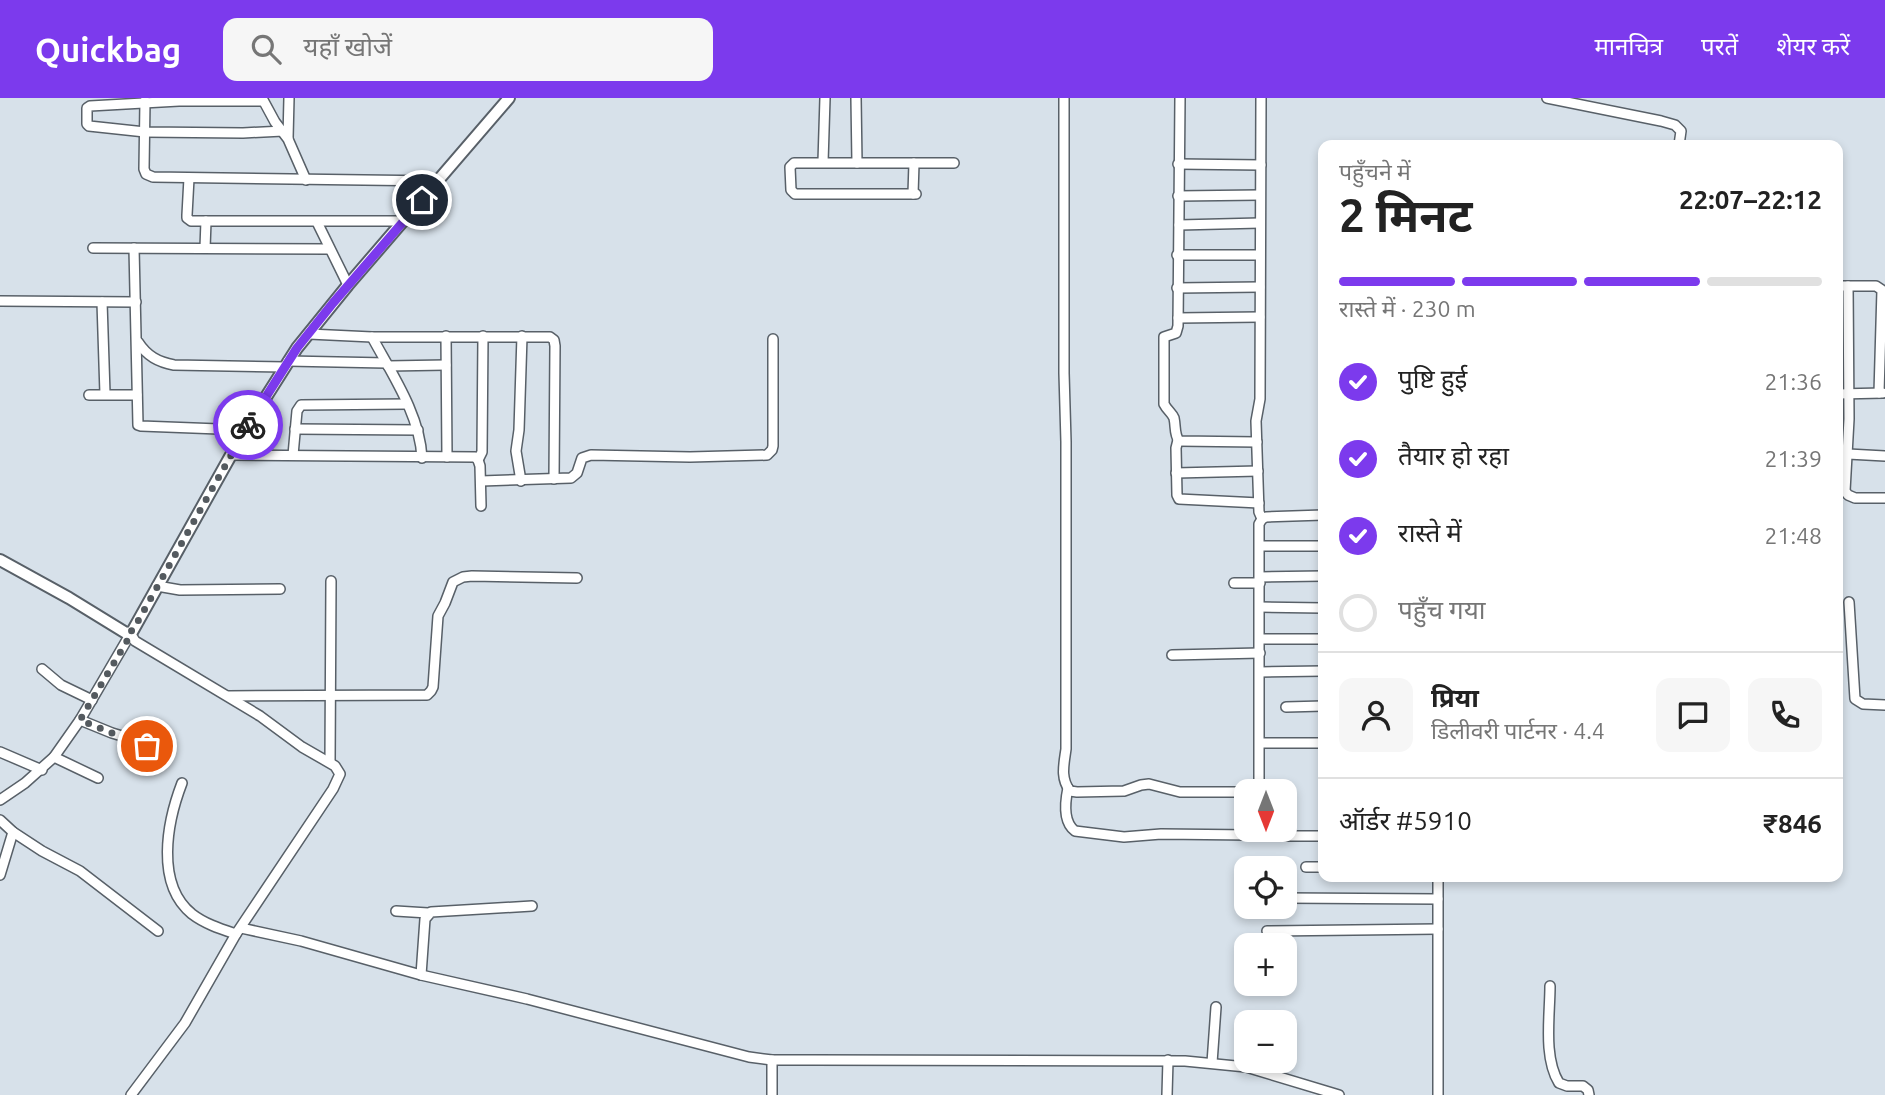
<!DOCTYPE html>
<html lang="hi">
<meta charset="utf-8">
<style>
:root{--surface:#fff;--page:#f6f6f6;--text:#222;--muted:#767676;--line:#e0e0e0;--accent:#7c3aed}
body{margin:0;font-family:Ubuntu,"Noto Sans Devanagari",sans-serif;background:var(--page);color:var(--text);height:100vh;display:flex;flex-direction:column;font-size:26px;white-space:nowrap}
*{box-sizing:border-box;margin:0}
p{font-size:23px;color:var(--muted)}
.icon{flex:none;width:38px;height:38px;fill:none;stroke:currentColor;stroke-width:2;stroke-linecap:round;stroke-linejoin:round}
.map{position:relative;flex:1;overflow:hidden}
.details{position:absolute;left:1318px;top:42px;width:525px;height:742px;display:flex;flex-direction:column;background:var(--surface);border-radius:14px;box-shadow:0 4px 10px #0003}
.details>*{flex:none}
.needle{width:46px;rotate:180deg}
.controls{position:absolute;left:1234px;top:681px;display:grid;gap:14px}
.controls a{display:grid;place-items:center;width:63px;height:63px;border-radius:14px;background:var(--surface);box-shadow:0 4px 10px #0003;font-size:35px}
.pin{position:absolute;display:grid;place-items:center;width:60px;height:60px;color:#fff;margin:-30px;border:4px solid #fff;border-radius:50%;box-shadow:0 2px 7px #0007}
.courier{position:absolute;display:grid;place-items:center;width:70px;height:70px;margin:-35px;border:5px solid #7c3aed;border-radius:50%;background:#fff;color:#222;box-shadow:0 2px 9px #0007}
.head em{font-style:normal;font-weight:700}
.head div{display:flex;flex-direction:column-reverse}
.head{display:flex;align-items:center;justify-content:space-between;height:119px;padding:0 21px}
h1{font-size:46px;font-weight:700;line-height:52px}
.bar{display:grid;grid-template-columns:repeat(4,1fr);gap:10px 7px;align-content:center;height:84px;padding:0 21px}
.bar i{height:9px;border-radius:5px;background:var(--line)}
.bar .on{background:var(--accent)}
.bar p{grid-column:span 4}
.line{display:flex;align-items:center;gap:18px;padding:0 21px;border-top:2px solid var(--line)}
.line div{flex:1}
.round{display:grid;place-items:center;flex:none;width:74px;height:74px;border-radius:14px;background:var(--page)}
ol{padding:0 21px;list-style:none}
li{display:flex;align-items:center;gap:21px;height:77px}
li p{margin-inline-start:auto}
li .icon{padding:7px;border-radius:50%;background:var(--accent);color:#fff;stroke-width:4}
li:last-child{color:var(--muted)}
li i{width:38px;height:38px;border:4px solid var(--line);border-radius:50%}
header{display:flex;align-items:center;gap:42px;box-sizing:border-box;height:98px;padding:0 35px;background:var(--accent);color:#fff}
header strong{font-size:33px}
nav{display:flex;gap:38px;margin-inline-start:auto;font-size:24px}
.search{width:490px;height:63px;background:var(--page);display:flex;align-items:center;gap:18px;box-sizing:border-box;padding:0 24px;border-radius:14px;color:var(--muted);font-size:26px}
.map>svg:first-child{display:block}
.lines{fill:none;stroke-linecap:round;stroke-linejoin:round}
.minor-casing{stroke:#586068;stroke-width:12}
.tertiary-casing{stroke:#586068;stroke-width:14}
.minor{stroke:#fff;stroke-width:9}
.tertiary{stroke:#fff;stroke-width:10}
.done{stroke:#545a5f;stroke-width:7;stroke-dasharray:0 12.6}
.route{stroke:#7c3aed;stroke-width:9}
</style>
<header>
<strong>Quickbag</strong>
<div class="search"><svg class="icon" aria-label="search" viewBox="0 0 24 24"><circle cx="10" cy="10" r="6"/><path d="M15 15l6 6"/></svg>यहाँ खोजें</div>
<nav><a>मानचित्र</a><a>परतें</a><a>शेयर करें</a></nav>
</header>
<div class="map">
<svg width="1885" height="997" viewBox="0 0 1885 997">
<rect width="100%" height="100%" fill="#d7e1ea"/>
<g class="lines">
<!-- minor casing -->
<g class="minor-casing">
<g id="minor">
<path d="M 262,0 L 275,24 L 288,41 L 306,82"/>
<path d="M 856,0 L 857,65"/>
<path d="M 1064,0 L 1064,275 L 1066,344 L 1066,651 C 1064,666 1060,680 1070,693 L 1077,694 L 1124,693 L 1141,687 L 1149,686 L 1180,694 L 1246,694"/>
<path d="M 1180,0 L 1178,228 L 1176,235 L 1164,239 L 1164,306 C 1167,312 1172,315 1174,320 C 1176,329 1174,336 1179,343 L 1257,344"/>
<path d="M 1261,0 L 1260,301 L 1256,323 L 1259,414 L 1262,421"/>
<path d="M 1547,0 L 1661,23 L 1675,27 L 1681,33 L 1679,47"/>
<path d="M 145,3 L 144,71 L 146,76 L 153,79 L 437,83"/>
<path d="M 263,3 L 179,3 L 90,8 L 87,10 L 87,26 L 89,28 L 145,34 L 243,35 L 283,33"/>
<path d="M 288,40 L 289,0"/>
<path d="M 823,64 L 825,0"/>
<path d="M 1178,66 L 1261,67"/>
<path d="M 189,80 L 187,117 L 187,120 L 191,123 L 405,123"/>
<path d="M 913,96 L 914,65"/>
<path d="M 916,96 L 795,96 L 791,92 L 790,69 L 794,65 L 954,65"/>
<path d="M 1178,98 L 1260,97"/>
<path d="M 317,124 L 348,187"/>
<path d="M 1179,127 L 1260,125"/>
<path d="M 93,150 L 329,151"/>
<path d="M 134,150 L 138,327 L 141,328 L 245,332"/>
<path d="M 205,150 L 206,123"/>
<path d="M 1177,157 L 1259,157"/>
<path d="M 1838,188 L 1876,188 L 1882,192 L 1879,295"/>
<path d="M 1848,188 L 1849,321 L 1845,393 L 1848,397 L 1855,400 L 1885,400"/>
<path d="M 1177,190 L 1260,189"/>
<path d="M 0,203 L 136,204"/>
<path d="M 102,204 L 105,296"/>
<path d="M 1178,220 L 1260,219"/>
<path d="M 309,236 L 372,239 L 550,239 L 554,242 L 555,248 L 554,381"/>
<path d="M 446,238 L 447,359"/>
<path d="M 372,239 C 392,276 420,317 422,360"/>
<path d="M 138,244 C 147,258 158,264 174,267 L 285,269"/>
<path d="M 288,263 L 386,265"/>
<path d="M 388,268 L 446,267"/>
<path d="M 1838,296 L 1883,295"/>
<path d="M 89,297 L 137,297"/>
<path d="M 295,331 L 418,332"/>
<path d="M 1178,342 L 1176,350 L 1177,397 L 1179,401 L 1259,405"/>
<path d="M 1848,356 L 1885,358"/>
<path d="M 231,357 L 475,359 L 478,362 L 480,368 L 481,408"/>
<path d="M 293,357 L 297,313 L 301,307 L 407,306"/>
<path d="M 478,362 L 482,354 L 483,238"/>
<path d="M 1176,375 L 1258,373"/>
<path d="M 481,383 L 571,380 L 577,375 L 582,360 L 591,357 L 690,359 L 767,357 L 772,352 L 773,348 L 773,241"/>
<path d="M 521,383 L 516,353 L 519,332 L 522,238"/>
<path d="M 1260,448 L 1323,448"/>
<path d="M 1260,479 L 1323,478"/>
<path d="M 1234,485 L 1260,485"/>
<path d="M 157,488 L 180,492 L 280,491"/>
<path d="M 1849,504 L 1855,601 L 1863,606 L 1885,607"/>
<path d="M 1260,509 L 1323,510"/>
<path d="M 130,535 L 135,543 L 260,618 L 302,649 L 335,668 L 340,676 L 333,691 L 236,836 L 185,925 L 131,997"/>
<path d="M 1260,541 L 1323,541"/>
<path d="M 1172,557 L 1260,555"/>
<path d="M 42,571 L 61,587 L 92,602"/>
<path d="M 1260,574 L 1323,573"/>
<path d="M 229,598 L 427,597 L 431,593 L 433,589 L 438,518 L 445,505 L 453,484 L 463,479 L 472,478 L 577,480"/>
<path d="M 1286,609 L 1323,608"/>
<path d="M 80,622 L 112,635 L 142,644 L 150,652"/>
<path d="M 1260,645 L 1323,645"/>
<path d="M 0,654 L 42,672"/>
<path d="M 54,659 L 98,680"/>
<path d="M 330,664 L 331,483"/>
<path d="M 182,685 C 167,724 155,786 192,816 C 205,826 221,831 236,836"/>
<path d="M 1068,690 C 1065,704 1063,724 1075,733 L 1124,739 L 1161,736 L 1251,737 L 1263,736"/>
<path d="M 1259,693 L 1259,426 L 1262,421 L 1266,419 L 1323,417"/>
<path d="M 0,702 L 25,685 L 54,659 L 80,622 L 128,540 L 129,535"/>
<path d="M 0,722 L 13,734 L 42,753 L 80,773 L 158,833"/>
<path d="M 1261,732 L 1263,736 L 1269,738 L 1323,738"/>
<path d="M 1306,769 L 1323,769"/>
<path d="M 0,777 L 13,734"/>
<path d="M 1438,779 L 1438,997"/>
<path d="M 1284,800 L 1438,801"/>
<path d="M 396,813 L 428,815"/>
<path d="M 241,830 L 301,843 L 421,877 L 527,901 L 749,959 L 772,962 L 814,962 L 1185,963 L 1246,969 L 1339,997"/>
<path d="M 1267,833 L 1438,831"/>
<path d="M 421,877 L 425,821 L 431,814 L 532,808"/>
<path d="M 1550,888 C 1550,918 1543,959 1559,985 L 1567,988 L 1583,988 L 1588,992 L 1589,997"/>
<path d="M 772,962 L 772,997"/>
<path d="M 1212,965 L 1216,909"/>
<path d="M 1167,997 L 1168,962"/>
</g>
</g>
<!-- tertiary casing -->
<g class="tertiary-casing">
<path id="tertiary" d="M 0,462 L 69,500 L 126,535 L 132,534 L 245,332 L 297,250 L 348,187 L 509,0"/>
</g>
<!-- minor -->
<use href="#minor" class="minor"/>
<!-- tertiary -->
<use href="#tertiary" class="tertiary"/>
</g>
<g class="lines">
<!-- done -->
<path class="done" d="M 147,648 L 142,644 L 112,635 L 80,622 L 127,543 L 128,535 L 133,532 L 248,327"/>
<!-- route -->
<path class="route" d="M 248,327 L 297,250 L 333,205 L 422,102"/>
</g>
</svg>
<div class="controls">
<a><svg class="needle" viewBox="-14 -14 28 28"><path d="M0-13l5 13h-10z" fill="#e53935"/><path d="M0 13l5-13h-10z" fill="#767676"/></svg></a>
<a><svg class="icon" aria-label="locate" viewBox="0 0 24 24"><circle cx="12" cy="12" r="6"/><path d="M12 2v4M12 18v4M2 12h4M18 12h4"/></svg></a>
<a>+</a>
<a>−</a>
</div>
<div class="pin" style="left:147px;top:648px;background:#ea580c"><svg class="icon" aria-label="bag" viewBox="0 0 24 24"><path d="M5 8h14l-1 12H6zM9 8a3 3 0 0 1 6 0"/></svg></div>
<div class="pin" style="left:422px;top:102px;background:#1f2937"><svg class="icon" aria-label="home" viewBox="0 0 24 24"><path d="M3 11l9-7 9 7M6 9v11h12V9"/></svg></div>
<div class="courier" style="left:248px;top:327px"><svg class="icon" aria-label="bike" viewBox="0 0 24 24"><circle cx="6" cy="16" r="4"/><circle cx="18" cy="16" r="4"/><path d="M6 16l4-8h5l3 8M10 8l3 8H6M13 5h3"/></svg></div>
<section class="details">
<div class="head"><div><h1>2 मिनट</h1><p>पहुँचने में</p></div><em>22:07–22:12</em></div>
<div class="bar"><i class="on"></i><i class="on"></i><i class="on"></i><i></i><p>रास्ते में · 230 m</p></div>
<ol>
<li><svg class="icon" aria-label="check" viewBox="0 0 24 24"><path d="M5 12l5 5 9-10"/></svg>पुष्टि हुई<p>21:36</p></li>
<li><svg class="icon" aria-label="check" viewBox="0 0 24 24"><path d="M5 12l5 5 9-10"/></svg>तैयार हो रहा<p>21:39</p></li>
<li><svg class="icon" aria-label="check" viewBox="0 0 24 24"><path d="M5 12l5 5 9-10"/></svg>रास्ते में<p>21:48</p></li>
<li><i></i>पहुँच गया</li>
</ol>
<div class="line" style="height:126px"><a class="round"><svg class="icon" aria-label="person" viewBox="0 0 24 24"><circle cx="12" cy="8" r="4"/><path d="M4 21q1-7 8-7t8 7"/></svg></a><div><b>प्रिया</b><p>डिलीवरी पार्टनर · 4.4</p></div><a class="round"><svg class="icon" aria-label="chat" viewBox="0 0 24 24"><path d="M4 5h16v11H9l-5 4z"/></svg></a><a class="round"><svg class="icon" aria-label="phone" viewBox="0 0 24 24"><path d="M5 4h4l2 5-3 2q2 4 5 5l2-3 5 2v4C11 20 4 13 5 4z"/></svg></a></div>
<div class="line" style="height:91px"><div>ऑर्डर #5910</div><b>₹846</b></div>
</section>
</div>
